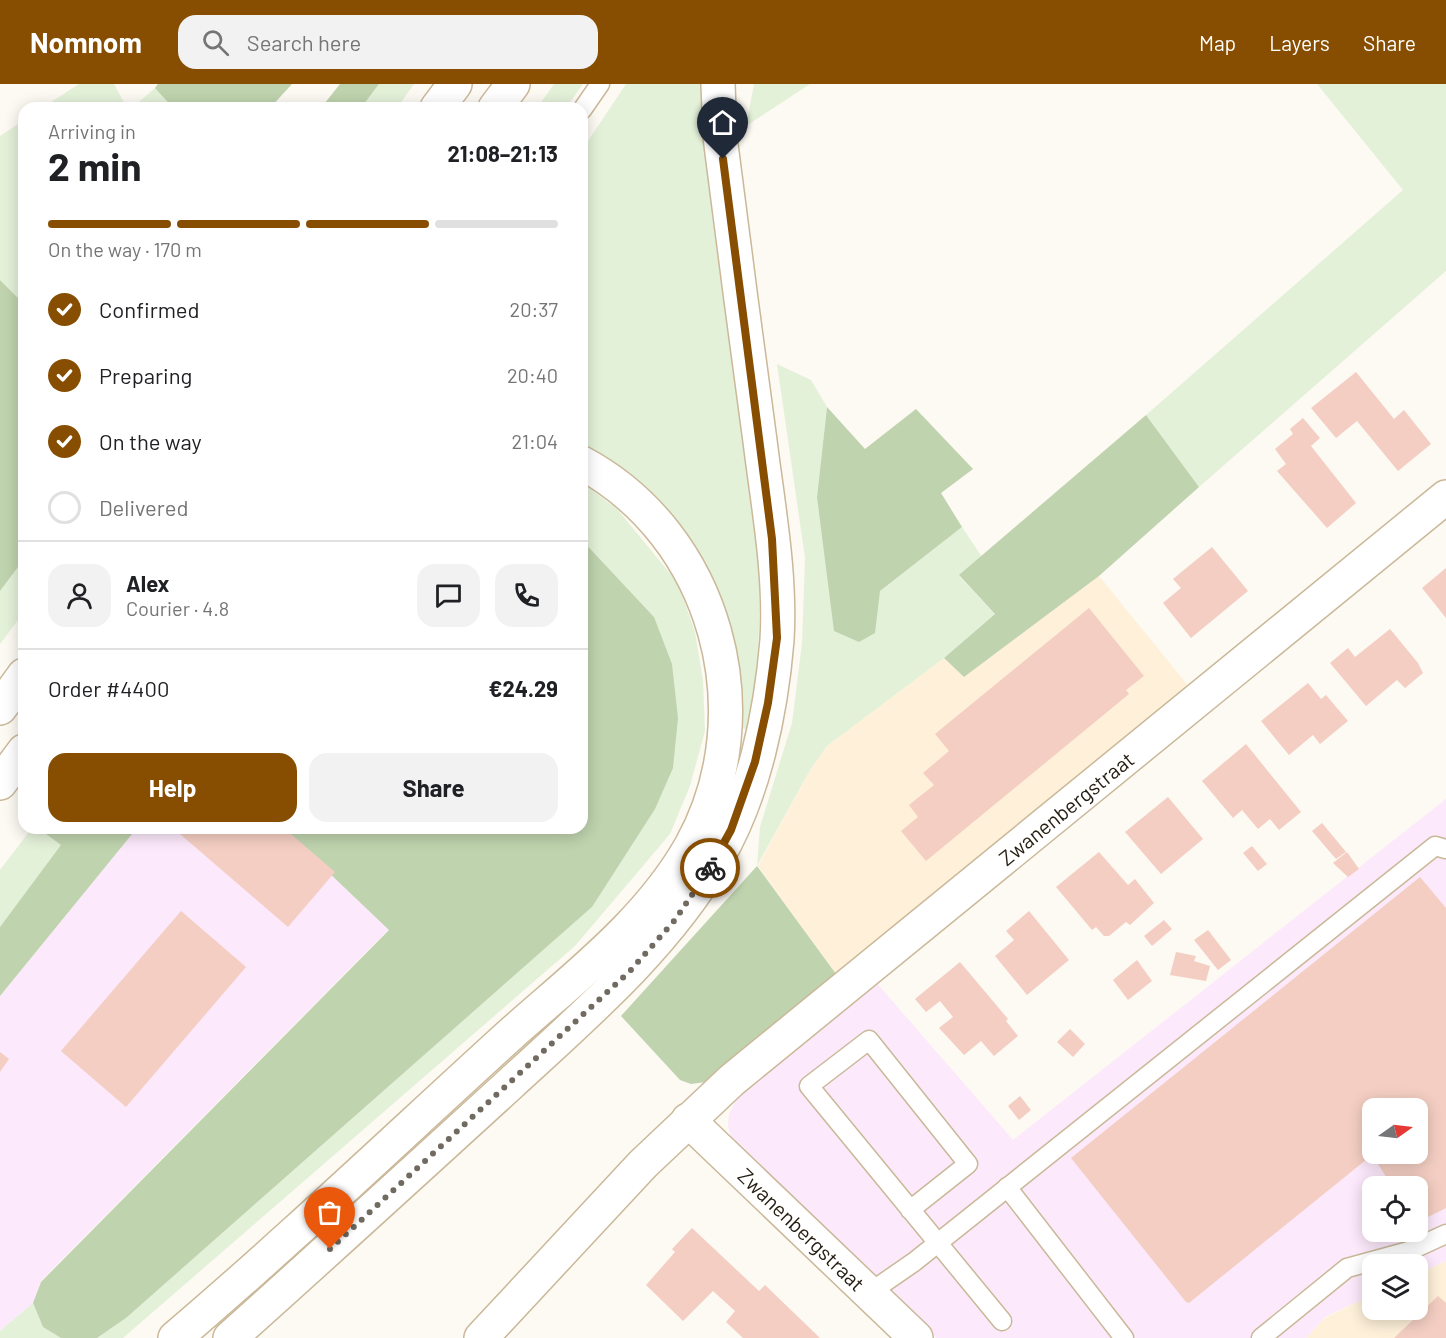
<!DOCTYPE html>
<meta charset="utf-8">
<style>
:root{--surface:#fff;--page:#f2f2f2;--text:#202124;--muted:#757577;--line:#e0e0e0;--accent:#874e01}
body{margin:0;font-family:Barlow,sans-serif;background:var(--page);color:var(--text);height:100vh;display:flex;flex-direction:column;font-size:22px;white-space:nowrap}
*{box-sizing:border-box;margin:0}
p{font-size:20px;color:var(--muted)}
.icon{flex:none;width:33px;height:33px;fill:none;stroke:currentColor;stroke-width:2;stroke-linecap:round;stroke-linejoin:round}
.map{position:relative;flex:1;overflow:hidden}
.panel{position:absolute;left:18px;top:18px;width:570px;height:732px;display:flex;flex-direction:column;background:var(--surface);border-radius:18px;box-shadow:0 3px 15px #0003}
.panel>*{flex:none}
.needle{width:39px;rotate:76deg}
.buttons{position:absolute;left:1362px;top:1014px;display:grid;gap:12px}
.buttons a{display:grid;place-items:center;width:66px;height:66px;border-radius:12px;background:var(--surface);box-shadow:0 3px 15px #0003;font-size:30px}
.pin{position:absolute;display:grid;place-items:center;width:51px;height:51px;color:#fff;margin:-62px -26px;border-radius:50% 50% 50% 0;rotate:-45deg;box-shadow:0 0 6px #0007}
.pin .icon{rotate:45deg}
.courier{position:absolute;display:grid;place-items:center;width:60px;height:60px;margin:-30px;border:4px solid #874e01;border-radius:50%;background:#fff;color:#222;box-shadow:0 2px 8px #0007}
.summary em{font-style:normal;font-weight:700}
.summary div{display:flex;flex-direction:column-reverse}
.summary{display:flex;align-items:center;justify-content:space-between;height:102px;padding:0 30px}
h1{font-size:39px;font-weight:700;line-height:45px}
.bar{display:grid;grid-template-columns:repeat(4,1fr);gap:9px 6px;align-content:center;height:72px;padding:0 30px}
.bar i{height:8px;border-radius:4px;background:var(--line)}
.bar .on{background:var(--accent)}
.bar p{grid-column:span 4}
.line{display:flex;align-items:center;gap:15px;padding:0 30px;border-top:2px solid var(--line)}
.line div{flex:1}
.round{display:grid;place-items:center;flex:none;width:63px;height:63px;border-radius:18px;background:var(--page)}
ol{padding:0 30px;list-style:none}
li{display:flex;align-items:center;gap:18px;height:66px}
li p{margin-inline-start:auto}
li .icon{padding:6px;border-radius:50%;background:var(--accent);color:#fff;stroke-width:4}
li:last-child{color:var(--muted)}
li i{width:33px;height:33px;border:3px solid var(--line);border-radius:50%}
.cta{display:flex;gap:12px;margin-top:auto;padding:12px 30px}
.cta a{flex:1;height:69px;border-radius:18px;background:var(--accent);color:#fff;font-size:24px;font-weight:700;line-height:69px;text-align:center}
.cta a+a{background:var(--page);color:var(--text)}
header{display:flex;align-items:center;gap:36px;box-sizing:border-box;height:84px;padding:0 30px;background:var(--accent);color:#fff}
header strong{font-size:28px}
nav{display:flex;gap:33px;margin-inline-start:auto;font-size:21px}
.search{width:420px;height:54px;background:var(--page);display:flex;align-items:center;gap:15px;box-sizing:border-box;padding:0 21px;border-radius:18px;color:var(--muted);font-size:22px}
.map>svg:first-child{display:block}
.built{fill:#fef0d9}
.industrial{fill:#fce9fb;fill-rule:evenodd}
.green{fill:#e4f1d9}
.forest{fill:#bfd3ae}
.building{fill:#f4cec2;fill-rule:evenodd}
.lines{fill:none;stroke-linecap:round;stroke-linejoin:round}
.service-casing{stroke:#cab899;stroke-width:21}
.minor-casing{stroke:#cab899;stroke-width:36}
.motorway-casing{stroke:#cab899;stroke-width:36}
.service{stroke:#fff;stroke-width:18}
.minor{stroke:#fff;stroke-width:33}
.motorway{stroke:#fff;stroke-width:33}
.done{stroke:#706a60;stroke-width:6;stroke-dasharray:0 10.8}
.route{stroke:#874e01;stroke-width:8}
.labels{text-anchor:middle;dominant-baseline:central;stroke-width:6;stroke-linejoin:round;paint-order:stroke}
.street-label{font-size:21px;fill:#241d11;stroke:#fff}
</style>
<header>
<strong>Nomnom</strong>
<div class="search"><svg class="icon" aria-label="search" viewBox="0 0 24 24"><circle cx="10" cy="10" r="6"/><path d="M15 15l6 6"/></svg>Search here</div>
<nav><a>Map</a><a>Layers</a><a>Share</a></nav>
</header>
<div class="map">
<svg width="1446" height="1254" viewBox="0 0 1446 1254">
<rect width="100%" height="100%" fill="#fdf9f3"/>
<!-- built -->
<g class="built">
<path d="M 1099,492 L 1190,604 L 836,890 L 758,782 L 810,686 L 827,662 L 944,574 L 964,593 Z"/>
<path d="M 1446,1177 L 1446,1254 L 1306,1254 L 1325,1234 L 1372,1211 L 1372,1226 L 1418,1226 L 1418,1190 Z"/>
</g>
<!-- industrial -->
<g class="industrial">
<path d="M 1446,715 L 1446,1177 L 1418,1190 L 1418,1180 L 1372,1180 L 1372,1211 L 1325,1233 L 1306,1254 L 936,1254 L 735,1061 L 731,1053 L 728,1042 L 729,1030 L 738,1013 L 875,897 L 1013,1056 ZM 1372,1024 L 1418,1024 L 1418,1070 L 1372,1070 ZM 1372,1102 L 1418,1102 L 1418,1148 L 1372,1148 Z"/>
<path d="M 137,744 L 282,744 L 389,845 L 84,1153 L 41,1197 L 33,1219 L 0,1247 L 0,912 Z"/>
</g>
<!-- green -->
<g class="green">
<path d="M 79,0 L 114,0 L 127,24 L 42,24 Z"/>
<path d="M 379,0 L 414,0 L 397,24 L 361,24 Z"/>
<path d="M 554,0 L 583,0 L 566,24 L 537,24 Z"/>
<path d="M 626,0 L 703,0 C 705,115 727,229 743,343 C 757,443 770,545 746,645 L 739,644 L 731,548 L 582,367 L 582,66 Z"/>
<path d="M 754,0 L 810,0 L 746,42 Z"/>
<path d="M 1317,0 L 1446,0 L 1446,187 L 1199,403 L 1146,331 L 1403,106 Z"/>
<path d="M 155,4 L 173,24 L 132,24 Z"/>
<path d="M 24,36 L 24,220 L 0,196 L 0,52 Z"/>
<path d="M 777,280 L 811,296 L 827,323 L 817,413 L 880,507 L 962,443 L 982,473 L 959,492 L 995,530 L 944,574 L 827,662 L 810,686 L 757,782 L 760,743 L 792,639 L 802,559 L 805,474 Z"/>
<path d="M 582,398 L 617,425 L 678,499 L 695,548 L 703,596 L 705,647 L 690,702 L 670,750 L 575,862 L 123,1254 L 97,1254 L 126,1234 L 592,823 L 654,533 L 582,456 Z"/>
<path d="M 24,475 L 24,528 L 0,560 L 0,507 Z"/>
<path d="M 32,744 L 38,744 L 62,761 L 0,843 L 0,786 Z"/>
<path d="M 33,1219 L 43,1243 L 61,1254 L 0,1254 L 0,1247 Z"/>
</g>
<!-- forest -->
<g class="forest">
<path d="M 158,0 L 292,0 L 270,24 L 173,24 L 155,4 Z"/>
<path d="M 340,0 L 379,0 L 361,24 L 321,24 Z"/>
<path d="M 0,196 L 24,220 L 24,475 L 0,507 Z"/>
<path d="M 827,323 L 865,365 L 916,325 L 973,385 L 941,409 L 962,443 L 880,507 L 875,549 L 859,558 L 834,547 L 817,413 Z"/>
<path d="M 1146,331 L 1199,403 L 1099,492 L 964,593 L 944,574 L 995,530 L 959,491 Z"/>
<path d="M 582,456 L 654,533 L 672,580 L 678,634 L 673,684 L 655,725 L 592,823 L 126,1234 L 97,1254 L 61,1254 L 43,1243 L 33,1219 L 41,1198 L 389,846 L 282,744 L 582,744 Z"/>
<path d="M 38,744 L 137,744 L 0,912 L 0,843 L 61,761 Z"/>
<path d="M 757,782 L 836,890 L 706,998 L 691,1000 L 680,996 L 621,932 Z"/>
</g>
<!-- building -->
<g class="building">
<path d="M 1356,288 L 1394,335 L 1404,326 L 1431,360 L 1398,387 L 1357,337 L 1336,354 L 1311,324 Z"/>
<path d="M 1303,334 L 1320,354 L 1311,362 L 1356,419 L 1327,444 L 1277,387 L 1286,380 L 1275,365 L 1293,350 L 1290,345 Z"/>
<path d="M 1212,463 L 1248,507 L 1191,554 L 1163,519 L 1181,504 L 1173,495 Z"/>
<path d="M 1446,484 L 1446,534 L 1422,504 Z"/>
<path d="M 1089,524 L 1144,592 L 1126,606 L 1129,610 L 926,777 L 901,747 L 918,733 L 909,721 L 934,701 L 923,689 L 949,667 L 935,650 Z"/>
<path d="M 1390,545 L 1418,579 L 1423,589 L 1405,604 L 1397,596 L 1366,622 L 1330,579 L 1348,564 L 1355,573 Z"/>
<path d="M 1308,599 L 1321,615 L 1326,611 L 1348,637 L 1320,660 L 1313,651 L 1289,671 L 1261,637 Z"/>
<path d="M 1246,660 L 1301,728 L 1279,746 L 1270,735 L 1258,745 L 1242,726 L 1233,734 L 1202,697 Z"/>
<path d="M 1168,713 L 1203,755 L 1161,790 L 1125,748 Z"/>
<path d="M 1322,739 L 1346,768 L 1336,775 L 1312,747 Z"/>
<path d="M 173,744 L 284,744 L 335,788 L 288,843 Z"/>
<path d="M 1252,762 L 1267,780 L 1258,787 L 1243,769 Z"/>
<path d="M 1099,768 L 1128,801 L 1135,795 L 1154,819 L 1130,841 L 1126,838 L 1109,852 L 1104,852 L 1096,843 L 1092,846 L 1056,803 Z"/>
<path d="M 1347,768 L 1359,785 L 1348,793 L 1333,779 Z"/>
<path d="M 1420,793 L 1446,824 L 1446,1124 L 1418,1138 L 1418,1102 L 1392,1102 L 1372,1071 L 1189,1219 L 1186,1218 L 1071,1074 ZM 1372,1024 L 1418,1024 L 1418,1070 L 1372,1070 Z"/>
<path d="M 181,827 L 246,883 L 126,1023 L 61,967 Z"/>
<path d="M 1029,827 L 1069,876 L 1027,911 L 995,872 L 1014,856 L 1006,847 Z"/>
<path d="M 1164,836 L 1172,845 L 1152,862 L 1144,852 Z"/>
<path d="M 1208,846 L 1231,876 L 1218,886 L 1194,856 Z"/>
<path d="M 1176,868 L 1196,872 L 1194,877 L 1210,882 L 1206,897 L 1170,891 Z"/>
<path d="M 1137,876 L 1152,897 L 1128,916 L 1113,896 Z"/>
<path d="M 960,878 L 1008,935 L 1006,937 L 1018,952 L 994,972 L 981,957 L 964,971 L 939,944 L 953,933 L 940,917 L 926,928 L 915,915 Z"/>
<path d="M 1070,945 L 1085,960 L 1073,973 L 1057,958 Z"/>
<path d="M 0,968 L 9,975 L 0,988 Z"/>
<path d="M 1020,1012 L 1031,1026 L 1019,1036 L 1008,1022 Z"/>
<path d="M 692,1144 L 759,1207 L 765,1201 L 820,1254 L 743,1254 L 726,1238 L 735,1227 L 713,1207 L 683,1237 L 646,1201 L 675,1168 L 672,1165 Z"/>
<path d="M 1438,1212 L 1446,1219 L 1446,1254 L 1394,1254 Z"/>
</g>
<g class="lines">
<!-- service casing -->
<g class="service-casing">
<g id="service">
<path d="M 582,26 L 600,0"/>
<path d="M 1007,1103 L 1124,1254"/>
<path d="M 910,1126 L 968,1080 L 869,956 L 809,1002 L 1002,1237"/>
<path d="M 869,1209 L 914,1178 L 1435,762 L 1446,765"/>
<path d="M 1261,1254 L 1347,1184 L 1409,1167 L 1446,1150"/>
</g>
</g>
<!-- minor casing -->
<g class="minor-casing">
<g id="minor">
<path d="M 688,1036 L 916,1254"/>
<path d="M 481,1254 L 643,1080 L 732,996 L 1446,413"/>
</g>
</g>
<!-- motorway casing -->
<g class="motorway-casing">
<g id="motorway">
<path d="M 437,24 L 455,0"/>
<path d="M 495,24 L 513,0"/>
<path d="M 0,624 L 24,591"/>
<path d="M 0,699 L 24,667"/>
<path d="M 175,1254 C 290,1156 399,1052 511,950 C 575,893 648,838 691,762 C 765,629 716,451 582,379"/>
<path d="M 230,1254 C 324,1170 417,1085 510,1000 C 585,931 665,863 717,774 C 754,711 771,629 777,556 C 781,490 768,422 760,357 C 746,256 733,154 720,53 L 718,0"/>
</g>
</g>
<!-- service -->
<use href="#service" class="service"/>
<!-- minor -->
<use href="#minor" class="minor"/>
<!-- motorway -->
<use href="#motorway" class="motorway"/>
</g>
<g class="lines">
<!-- done -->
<path class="done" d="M 330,1165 L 630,887 L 675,836 L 710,784"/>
<!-- route -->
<path class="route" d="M 710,784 L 731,746 L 755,678 L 768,619 L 777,554 L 772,455 L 723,75"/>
</g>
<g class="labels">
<!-- street labels -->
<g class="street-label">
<text transform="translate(1066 724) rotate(-39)">Zwanenbergstraat</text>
<text transform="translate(802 1145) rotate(44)">Zwanenbergstraat</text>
</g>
</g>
</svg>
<div class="buttons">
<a><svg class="needle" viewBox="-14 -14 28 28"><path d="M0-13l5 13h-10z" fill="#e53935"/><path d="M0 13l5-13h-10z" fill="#757577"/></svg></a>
<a><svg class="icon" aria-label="locate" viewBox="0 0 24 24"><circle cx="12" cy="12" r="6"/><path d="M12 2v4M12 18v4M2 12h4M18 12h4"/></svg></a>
<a><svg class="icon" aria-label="layers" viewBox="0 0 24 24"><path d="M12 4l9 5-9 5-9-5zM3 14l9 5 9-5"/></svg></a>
</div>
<div class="pin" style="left:330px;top:1165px;background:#ea580c"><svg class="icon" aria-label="bag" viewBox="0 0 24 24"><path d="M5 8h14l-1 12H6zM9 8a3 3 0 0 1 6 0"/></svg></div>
<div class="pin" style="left:723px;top:75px;background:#1f2937"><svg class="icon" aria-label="home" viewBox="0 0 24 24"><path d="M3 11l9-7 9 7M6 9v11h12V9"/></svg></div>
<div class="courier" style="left:710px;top:784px"><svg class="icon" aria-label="bike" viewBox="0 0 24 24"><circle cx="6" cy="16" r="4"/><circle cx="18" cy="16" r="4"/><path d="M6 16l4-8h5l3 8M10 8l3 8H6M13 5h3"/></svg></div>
<section class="panel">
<div class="summary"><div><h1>2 min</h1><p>Arriving in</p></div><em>21:08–21:13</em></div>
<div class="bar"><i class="on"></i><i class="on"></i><i class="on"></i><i></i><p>On the way · 170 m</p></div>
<ol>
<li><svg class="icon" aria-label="check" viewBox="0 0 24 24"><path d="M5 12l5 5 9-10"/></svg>Confirmed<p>20:37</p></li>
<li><svg class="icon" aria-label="check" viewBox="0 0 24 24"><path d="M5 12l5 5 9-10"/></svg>Preparing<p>20:40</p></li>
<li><svg class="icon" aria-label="check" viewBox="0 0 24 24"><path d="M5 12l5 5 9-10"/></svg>On the way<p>21:04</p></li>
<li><i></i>Delivered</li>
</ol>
<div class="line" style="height:108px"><a class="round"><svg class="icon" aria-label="person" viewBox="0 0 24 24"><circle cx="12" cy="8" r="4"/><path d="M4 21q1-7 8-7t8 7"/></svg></a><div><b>Alex</b><p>Courier · 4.8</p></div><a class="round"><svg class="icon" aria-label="chat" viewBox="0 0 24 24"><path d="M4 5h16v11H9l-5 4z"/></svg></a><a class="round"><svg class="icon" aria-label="phone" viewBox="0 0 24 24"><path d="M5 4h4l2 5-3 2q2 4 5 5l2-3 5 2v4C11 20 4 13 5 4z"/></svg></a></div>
<div class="line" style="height:78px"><div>Order #4400</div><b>€24.29</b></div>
<div class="cta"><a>Help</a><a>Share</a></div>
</section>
</div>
